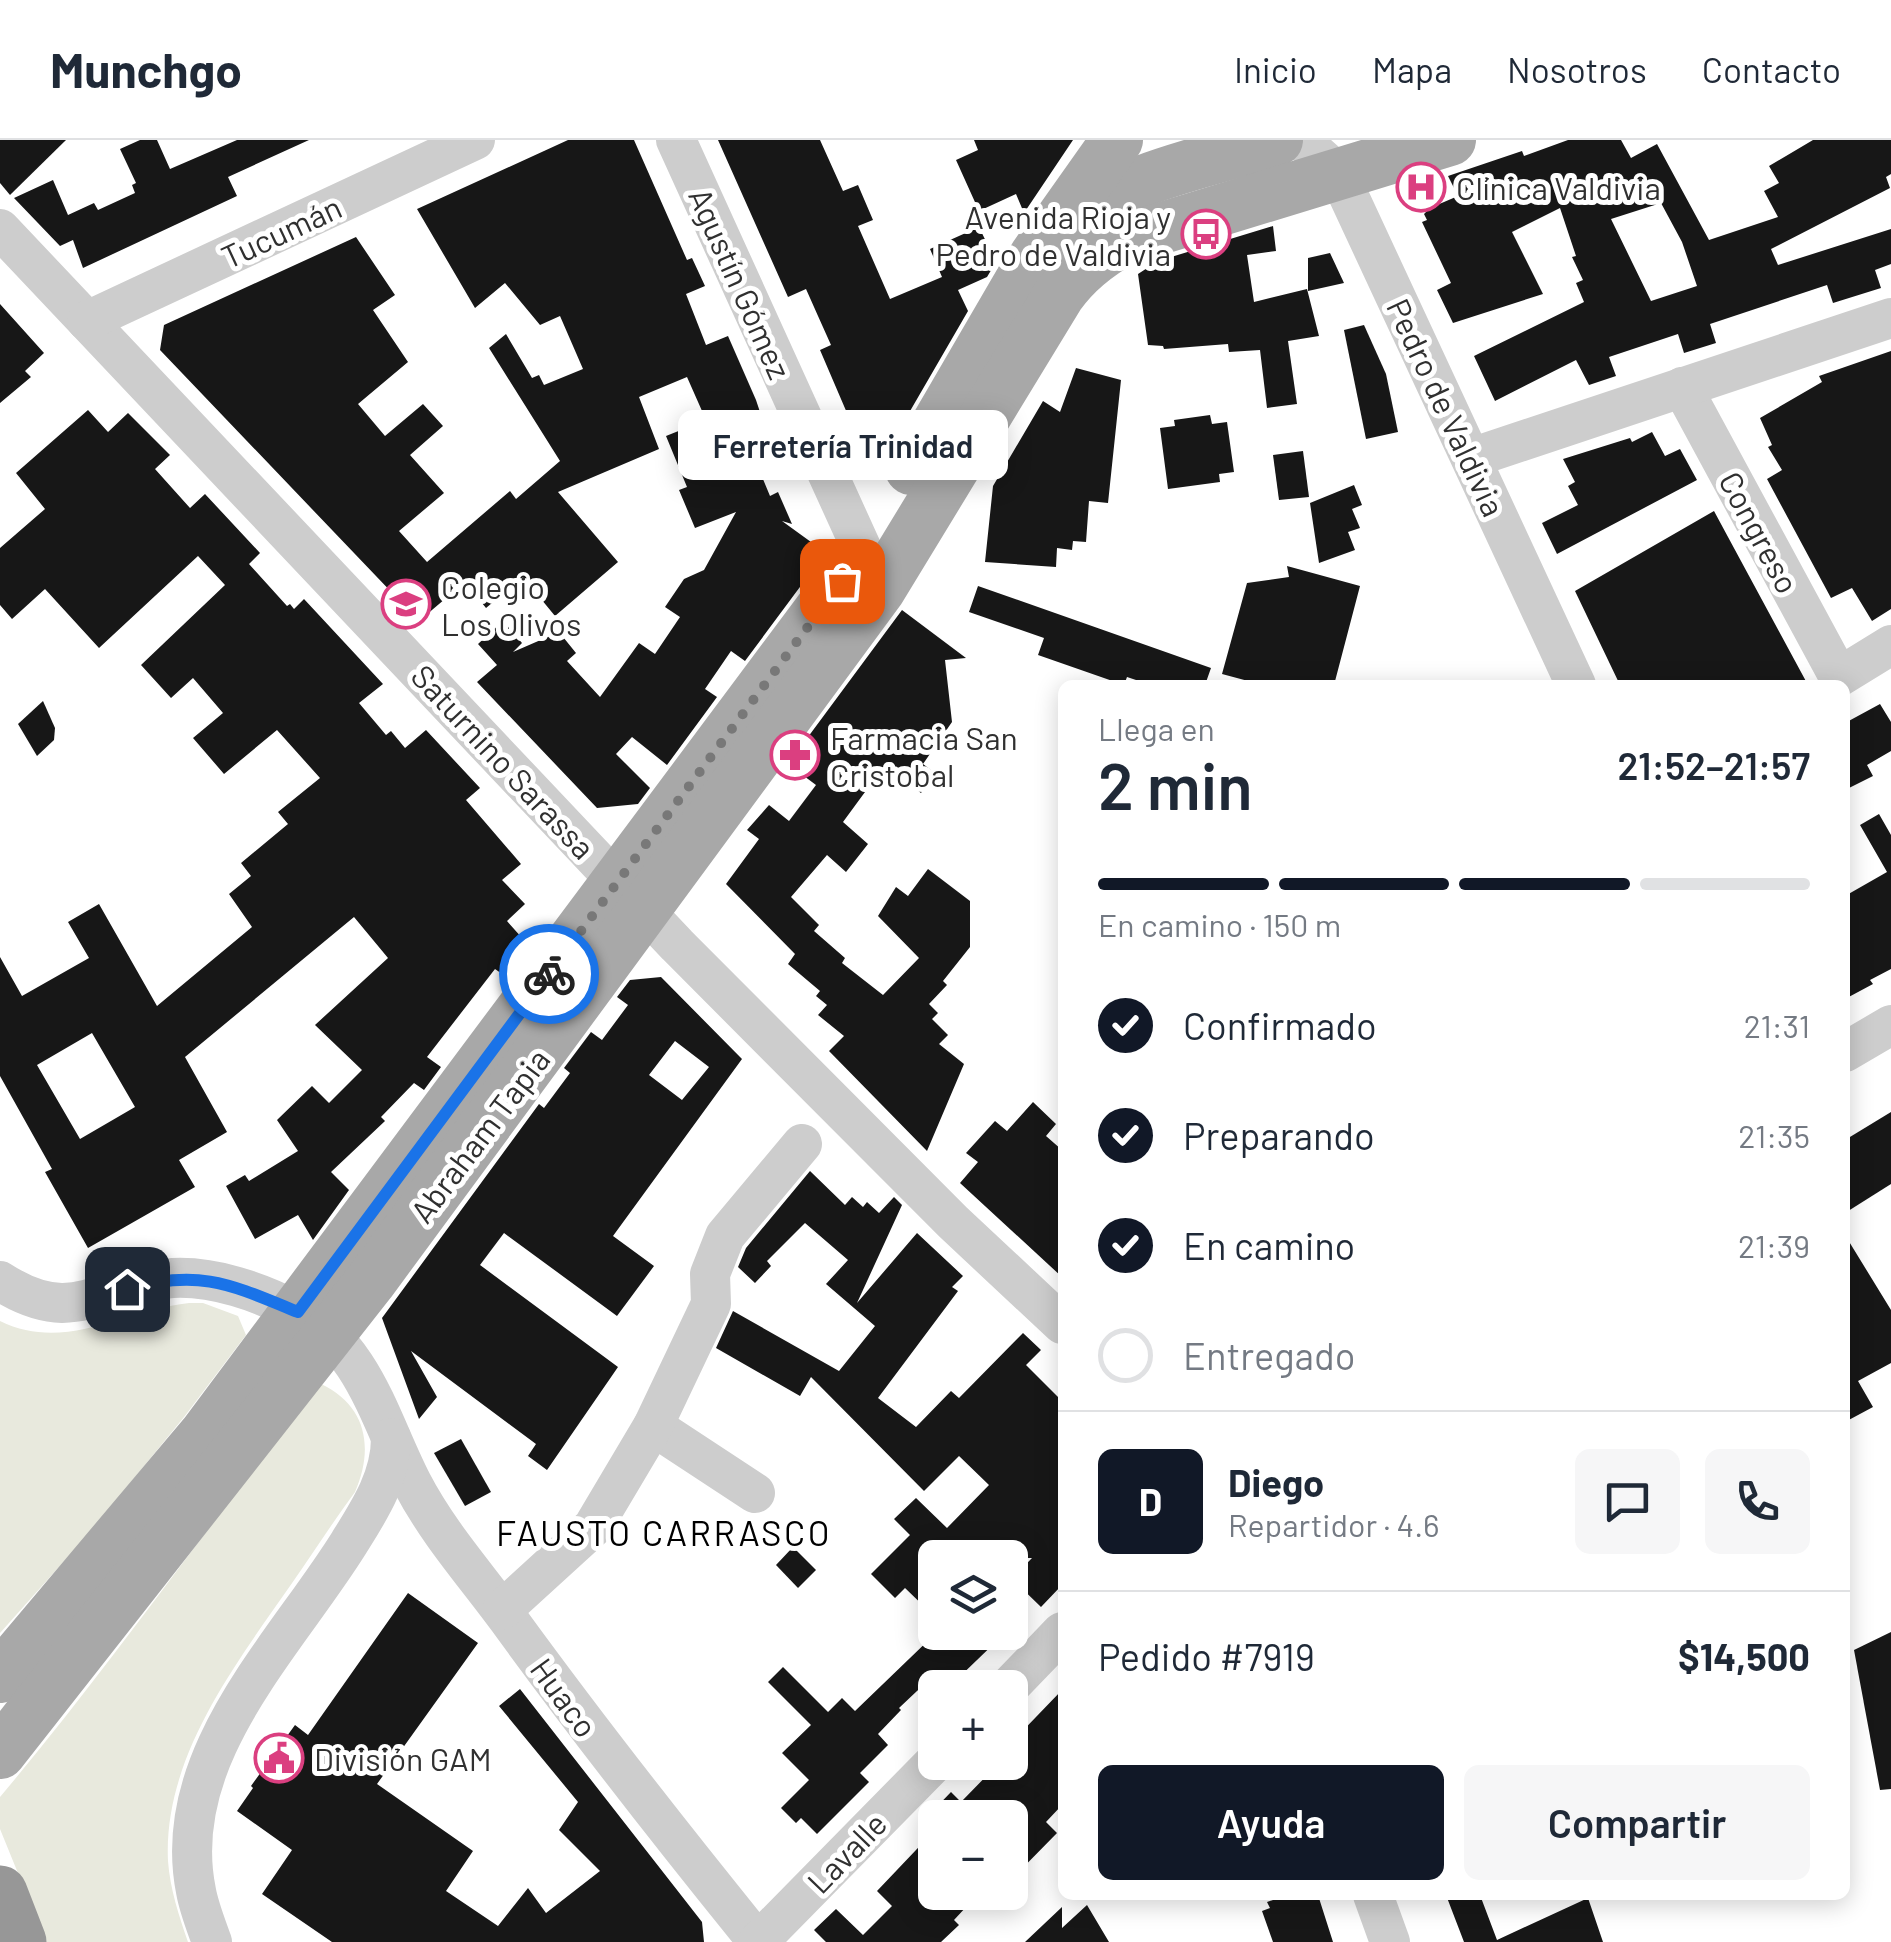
<!DOCTYPE html>
<html lang="es">
<meta charset="utf-8">
<style>
:root{--surface:#fff;--page:#f6f6f7;--text:#1f2937;--muted:#747a83;--line:#e0e1e3;--accent:#111827}
body{margin:0;font-family:Barlow,sans-serif;background:var(--page);color:var(--text);height:100vh;display:flex;flex-direction:column;font-size:38px;white-space:nowrap}
*{box-sizing:border-box;margin:0}
p{font-size:32px;color:var(--muted)}
.icon{flex:none;width:55px;height:55px;fill:none;stroke:currentColor;stroke-width:2;stroke-linecap:round;stroke-linejoin:round}
.map{position:relative;flex:1;overflow:hidden}
.panel{position:absolute;left:1058px;top:540px;width:792px;height:1220px;display:flex;flex-direction:column;background:var(--surface);border-radius:15px;box-shadow:0 5px 25px #0003}
.panel>*{flex:none}
.fabs{position:absolute;left:918px;top:1400px;display:grid;gap:20px}
.fabs a{display:grid;place-items:center;width:110px;height:110px;border-radius:15px;background:var(--surface);box-shadow:0 5px 25px #0003;font-size:50px}
.pin{position:absolute;display:grid;place-items:center;width:85px;height:85px;color:#fff;margin:-42px;border-radius:20px;box-shadow:0 5px 15px #0006}
.courier{position:absolute;display:grid;place-items:center;width:100px;height:100px;margin:-50px;border:8px solid #1a73e8;border-radius:50%;background:#fff;color:#222;box-shadow:0 2px 12px #0007}
.bubble{position:absolute;height:70px;border-radius:15px;background:var(--surface);box-shadow:0 5px 25px #0003;font-size:32px;font-weight:600;line-height:70px;text-align:center}
.head em{font-style:normal;font-weight:600}
.head div{display:flex;flex-direction:column-reverse}
.head{display:flex;align-items:center;justify-content:space-between;height:170px;padding:0 40px}
h1{font-size:65px;font-weight:600;line-height:75px}
.bar{display:grid;grid-template-columns:repeat(4,1fr);gap:15px 10px;align-content:center;height:120px;padding:0 40px}
.bar i{height:12px;border-radius:8px;background:var(--line)}
.bar .active{background:var(--accent)}
.bar p{grid-column:span 4}
.line{display:flex;align-items:center;gap:25px;padding:0 40px;border-top:2px solid var(--line)}
.line div{flex:1}
.round{display:grid;place-items:center;flex:none;width:105px;height:105px;border-radius:15px;background:var(--page)}
ol{padding:0 40px;list-style:none}
li{display:flex;align-items:center;gap:30px;height:110px}
li p{margin-inline-start:auto}
li .icon{padding:10px;border-radius:50%;background:var(--accent);color:#fff;stroke-width:4}
li:last-child{color:var(--muted)}
li i{width:55px;height:55px;border:5px solid var(--line);border-radius:50%}
.action{display:flex;gap:20px;margin-top:auto;padding:20px 40px}
.action a{flex:1;height:115px;border-radius:15px;background:var(--accent);color:#fff;font-size:40px;font-weight:600;line-height:115px;text-align:center}
.action a+a{background:var(--page);color:var(--text)}
header{display:flex;align-items:center;gap:60px;box-sizing:border-box;height:140px;padding:0 50px;background:var(--surface);border-bottom:2px solid var(--line)}
header strong{font-size:48px}
nav{display:flex;gap:55px;margin-inline-start:auto;font-size:35px}
.map>svg:first-child{display:block}
.green{fill:#e8e9dd}
.building{fill:#171717;fill-rule:evenodd}
.lines{fill:none;stroke-linecap:round;stroke-linejoin:round}
.minor{stroke:#cdcdcd;stroke-width:40}
.major{stroke:#a8a8a8;stroke-width:52}
.highway{stroke:#979797;stroke-width:55}
.done{stroke:#787878;stroke-width:10;stroke-dasharray:0 18}
.route{stroke:#1a73e8;stroke-width:12}
.labels{text-anchor:middle;dominant-baseline:central;stroke-width:10;stroke-linejoin:round;paint-order:stroke}
.poi-label{font-size:32px;fill:#303030;stroke:#fff;text-anchor:start}
.street-label{font-size:32px;fill:#303030;stroke:#fff}
.neighbourhood-label{font-size:35px;letter-spacing:2.5px;fill:#000;stroke:#fff}
</style>
<header>
<strong>Munchgo</strong>
<nav><a>Inicio</a><a>Mapa</a><a>Nosotros</a><a>Contacto</a></nav>
</header>
<div class="map">
<svg width="1891" height="1802" viewBox="0 0 1891 1802">
<rect width="100%" height="100%" fill="#fff"/>
<!-- green -->
<g class="green">
<path d="M 189,1163 L 203,1163 L 238,1176 L 246,1195 L 184,1277 L 91,1391 L 0,1493 L 0,1181 C 65,1213 125,1170 189,1163 Z"/>
<path d="M 321,1244 C 367,1266 374,1308 355,1352 C 332,1383 312,1415 290,1446 C 235,1525 163,1618 168,1721 C 170,1749 179,1776 188,1802 L 46,1802 L 0,1689 L 0,1657 C 112,1524 211,1380 321,1244 Z"/>
</g>
<!-- building -->
<g class="building">
<path d="M 0,0 L 66,0 L 10,55 L 0,43 Z"/>
<path d="M 140,0 L 157,0 L 170,29 L 237,0 L 309,0 L 228,37 L 237,56 L 83,128 L 73,100 L 60,106 L 14,58 L 53,40 L 68,75 L 94,63 L 98,70 L 135,53 L 132,45 L 136,43 L 120,9 Z"/>
<path d="M 568,0 L 634,0 L 687,120 L 692,118 L 705,146 L 686,154 L 706,205 L 728,196 L 756,260 L 760,272 L 747,277 L 761,311 L 753,315 L 770,356 L 778,352 L 792,384 L 782,381 L 822,410 L 820,420 L 745,521 L 731,511 L 705,549 L 717,557 L 667,625 L 632,597 L 616,614 L 650,648 L 638,664 L 597,668 L 477,542 L 497,525 L 478,504 L 503,481 L 522,503 L 513,512 L 559,492 L 576,513 L 567,521 L 600,557 L 639,503 L 655,514 L 680,477 L 665,467 L 684,439 L 704,430 L 736,372 L 695,388 L 679,350 L 687,347 L 666,296 L 706,280 L 687,237 L 639,257 L 659,309 L 558,352 L 618,422 L 555,476 L 523,437 L 486,468 L 465,442 L 419,481 L 160,210 L 164,185 L 356,97 L 395,155 L 373,170 L 408,222 L 358,264 L 385,296 L 423,264 L 443,286 L 410,315 L 444,353 L 399,391 L 427,422 L 510,351 L 516,359 L 560,321 L 489,208 L 506,194 L 532,238 L 539,235 L 544,245 L 583,229 L 560,176 L 540,185 L 505,143 L 475,168 L 417,69 Z"/>
<path d="M 718,0 L 820,0 L 843,51 L 858,45 L 873,80 L 858,86 L 890,159 L 942,137 L 930,109 L 979,87 L 996,122 L 987,137 L 958,150 L 968,171 L 884,316 L 859,317 L 850,297 L 856,294 L 820,210 L 831,205 L 818,176 L 806,149 L 788,157 Z"/>
<path d="M 974,0 L 1073,0 L 1024,73 L 1016,54 L 979,71 L 956,20 L 978,10 Z"/>
<path d="M 1568,0 L 1621,0 L 1631,18 L 1657,4 L 1709,100 L 1778,77 L 1764,51 L 1779,43 L 1769,26 L 1813,0 L 1891,0 L 1891,34 L 1886,37 L 1890,48 L 1771,109 L 1778,125 L 1891,89 L 1891,124 L 1875,130 L 1881,148 L 1833,163 L 1827,145 L 1710,184 L 1716,203 L 1684,213 L 1678,194 L 1609,217 L 1616,236 L 1589,245 L 1576,220 L 1495,261 L 1474,216 L 1584,162 L 1576,143 L 1583,140 L 1572,117 L 1576,116 L 1560,68 L 1512,92 L 1543,154 L 1453,183 L 1437,150 L 1451,143 L 1422,82 L 1427,80 L 1424,74 L 1430,68 L 1458,56 L 1448,36 L 1522,11 L 1524,16 ZM 1661,63 L 1682,102 L 1697,146 L 1651,161 L 1611,79 Z"/>
<path d="M 1273,86 L 1276,111 L 1247,115 L 1254,162 L 1307,149 L 1319,196 L 1288,201 L 1297,264 L 1267,268 L 1260,210 L 1229,212 L 1228,204 L 1164,209 L 1163,206 L 1148,205 L 1138,134 L 1158,121 Z"/>
<path d="M 1330,113 L 1344,143 L 1308,151 L 1308,118 Z"/>
<path d="M 0,164 L 44,213 L 25,231 L 31,237 L 0,263 Z"/>
<path d="M 1364,185 L 1386,234 L 1398,292 L 1366,299 L 1344,190 Z"/>
<path d="M 1891,211 L 1891,469 L 1872,481 L 1852,448 L 1831,458 L 1767,339 L 1782,330 L 1768,307 L 1772,305 L 1760,278 L 1822,242 L 1819,236 Z"/>
<path d="M 1076,228 L 1121,240 L 1108,363 L 1089,361 L 1086,402 L 1073,401 L 1072,410 L 1057,408 L 1056,427 L 985,422 L 993,346 L 1043,261 L 1060,272 Z"/>
<path d="M 88,270 L 108,292 L 128,273 L 170,315 L 155,329 L 190,368 L 205,354 L 260,413 L 249,424 L 287,466 L 290,464 L 294,469 L 304,459 L 383,544 L 359,563 L 386,595 L 391,591 L 405,608 L 426,590 L 480,648 L 466,660 L 521,724 L 502,740 L 525,764 L 507,781 L 531,808 L 508,838 L 495,829 L 427,917 L 441,927 L 424,950 L 414,943 L 381,977 L 385,981 L 331,1032 L 349,1050 L 313,1100 L 298,1075 L 255,1099 L 226,1046 L 245,1035 L 249,1041 L 298,1011 L 277,980 L 312,946 L 329,963 L 362,930 L 315,885 L 388,818 L 354,777 L 185,917 L 227,992 L 179,1020 L 195,1047 L 88,1108 L 45,1032 L 52,1029 L 0,936 L 0,817 L 22,856 L 89,818 L 68,782 L 99,764 L 157,866 L 252,787 L 229,754 L 251,736 L 241,723 L 288,684 L 278,672 L 320,638 L 277,590 L 224,634 L 193,598 L 223,573 L 193,538 L 171,558 L 141,525 L 225,445 L 198,416 L 99,508 L 45,449 L 12,479 L 0,465 L 0,408 L 45,369 L 16,333 ZM 92,893 L 135,967 L 80,999 L 37,925 Z"/>
<path d="M 1210,275 L 1212,284 L 1227,282 L 1234,332 L 1219,334 L 1220,342 L 1168,349 L 1160,288 L 1175,286 L 1174,280 Z"/>
<path d="M 1652,292 L 1665,316 L 1680,309 L 1697,340 L 1557,414 L 1542,383 L 1578,365 L 1568,346 L 1575,342 L 1563,319 L 1630,298 L 1632,302 Z"/>
<path d="M 1303,311 L 1309,357 L 1279,360 L 1273,315 Z"/>
<path d="M 1354,345 L 1362,365 L 1352,369 L 1360,388 L 1348,392 L 1355,410 L 1319,423 L 1310,363 Z"/>
<path d="M 1714,371 L 1728,397 L 1808,545 L 1620,545 L 1575,451 Z"/>
<path d="M 1287,426 L 1360,446 L 1334,545 L 1263,545 L 1222,534 L 1247,443 L 1289,437 Z"/>
<path d="M 978,446 L 1211,528 L 1205,545 L 1151,545 L 1127,537 L 1124,545 L 1038,515 L 1044,498 L 969,472 Z"/>
<path d="M 902,470 L 966,518 L 945,520 L 952,582 L 923,624 L 935,633 L 921,653 L 903,640 L 894,651 L 876,637 L 843,682 L 868,704 L 846,732 L 827,715 L 791,757 L 819,785 L 814,791 L 845,818 L 842,823 L 883,855 L 919,818 L 878,776 L 896,747 L 908,756 L 928,729 L 970,761 L 970,807 L 943,841 L 947,845 L 929,864 L 938,873 L 932,879 L 948,895 L 939,904 L 964,924 L 927,1011 L 829,911 L 844,896 L 818,875 L 827,865 L 816,856 L 820,851 L 788,824 L 795,814 L 726,744 L 759,699 L 747,690 L 769,665 L 789,681 L 816,645 L 788,624 Z"/>
<path d="M 43,561 L 55,588 L 54,600 L 37,616 L 18,584 Z"/>
<path d="M 1880,564 L 1891,582 L 1891,611 L 1867,625 L 1873,636 L 1845,650 L 1845,583 Z"/>
<path d="M 1879,674 L 1891,695 L 1891,829 L 1870,840 L 1873,844 L 1845,859 L 1845,756 L 1887,732 L 1860,685 Z"/>
<path d="M 661,837 L 742,919 L 613,1096 L 654,1126 L 617,1176 L 504,1093 L 480,1125 L 618,1227 L 547,1330 L 528,1316 L 536,1304 L 411,1211 L 437,1257 L 419,1279 L 382,1178 L 539,964 L 544,968 L 570,933 L 564,928 L 591,892 L 602,900 L 628,865 L 617,857 L 630,840 ZM 675,901 L 709,927 L 682,960 L 649,935 Z"/>
<path d="M 1033,962 L 1056,984 L 1046,996 L 1062,1010 L 1062,1137 L 960,1043 L 978,1022 L 966,1013 L 995,981 L 1007,991 Z"/>
<path d="M 1891,972 L 1891,1044 L 1845,1073 L 1845,1000 Z"/>
<path d="M 810,1031 L 845,1065 L 852,1057 L 863,1067 L 867,1062 L 879,1073 L 894,1057 L 902,1065 L 857,1163 L 917,1093 L 963,1136 L 952,1147 L 958,1151 L 878,1258 L 916,1287 L 951,1251 L 959,1258 L 1023,1193 L 1041,1210 L 1026,1225 L 1062,1261 L 1062,1445 L 1041,1467 L 1012,1439 L 1032,1418 L 935,1418 L 935,1477 L 905,1448 L 895,1458 L 871,1434 L 910,1395 L 894,1379 L 916,1358 L 947,1388 L 989,1345 L 959,1316 L 924,1351 L 811,1237 L 800,1256 L 716,1208 L 733,1171 L 839,1231 L 875,1186 L 826,1144 L 848,1120 L 805,1083 L 767,1121 L 771,1126 L 755,1143 L 738,1127 L 746,1108 Z"/>
<path d="M 1845,1095 L 1891,1170 L 1891,1223 L 1858,1241 L 1873,1267 L 1845,1282 Z"/>
<path d="M 461,1299 L 491,1352 L 465,1366 L 434,1313 Z"/>
<path d="M 793,1407 L 816,1430 L 798,1448 L 776,1425 Z"/>
<path d="M 408,1453 L 478,1503 L 377,1644 L 473,1711 L 446,1751 L 498,1786 L 528,1748 L 546,1773 L 600,1731 L 559,1690 L 578,1662 L 499,1566 L 520,1549 L 702,1782 L 704,1802 L 332,1802 L 262,1754 L 292,1710 L 237,1671 L 253,1648 L 251,1646 L 295,1585 L 308,1595 Z"/>
<path d="M 937,1492 L 1006,1492 L 948,1548 L 935,1534 L 899,1568 L 901,1570 L 878,1594 L 888,1605 L 860,1633 L 869,1642 L 817,1694 L 801,1678 L 796,1683 L 781,1668 L 809,1640 L 782,1613 L 811,1585 L 768,1542 L 783,1527 L 828,1572 L 842,1558 L 855,1571 Z"/>
<path d="M 1891,1492 L 1891,1649 L 1880,1650 L 1854,1510 Z"/>
<path d="M 1062,1550 L 1062,1665 L 1046,1682 L 1057,1693 L 1010,1741 L 1010,1678 L 926,1678 L 951,1652 L 961,1662 L 1000,1622 L 1010,1622 L 1010,1604 Z"/>
<path d="M 935,1690 L 935,1752 L 980,1752 L 954,1780 L 959,1785 L 941,1802 L 826,1802 L 814,1790 L 836,1769 L 863,1795 L 892,1766 L 877,1751 Z"/>
<path d="M 1288,1755 L 1318,1755 L 1333,1802 L 1273,1802 L 1262,1771 L 1270,1768 L 1267,1762 Z"/>
<path d="M 1446,1755 L 1480,1755 L 1497,1800 L 1588,1758 L 1603,1802 L 1464,1802 Z"/>
<path d="M 1087,1765 L 1109,1802 L 1025,1802 L 1062,1767 L 1062,1788 Z"/>
</g>
<g class="lines">
<!-- minor -->
<g class="minor">
<path d="M 676,0 L 880,449"/>
<path d="M 1301,0 L 1338,33 L 1576,545"/>
<path d="M 0,89 L 677,805 L 953,1082 L 1062,1184"/>
<path d="M 87,181 L 475,0"/>
<path d="M 1682,247 L 1839,537 L 1891,505"/>
<path d="M 1471,318 L 1891,178"/>
<path d="M 1845,912 L 1891,885"/>
<path d="M 0,1141 C 76,1190 101,1142 173,1138 C 214,1136 260,1152 296,1171 C 364,1206 380,1281 412,1343 C 438,1393 475,1434 508,1479 C 588,1589 672,1696 758,1802"/>
<path d="M 653,1286 L 755,1353"/>
<path d="M 502,1470 L 593,1387 L 653,1286 L 711,1164 L 710,1134 L 725,1096 L 802,1004"/>
<path d="M 1008,1548 L 1062,1492"/>
<path d="M 1373,1755 L 1390,1802"/>
<path d="M 212,1802 C 206,1785 199,1768 196,1751 C 169,1617 284,1507 349,1403 C 369,1371 391,1338 391,1298"/>
<path d="M 758,1802 L 935,1622"/>
</g>
<!-- major -->
<g class="major">
<path d="M 1067,82 C 1126,36 1208,22 1277,0"/>
<path d="M 911,329 L 1035,116 L 1117,0"/>
<path d="M 0,1537 L 205,1294 L 826,462"/>
<path d="M 0,1613 L 370,1142 L 880,449 L 1059,155 C 1076,131 1098,114 1123,100 L 1450,0"/>
</g>
<!-- highway -->
<path class="highway" d="M 0,1753 L 19,1802"/>
</g>
<g class="lines">
<!-- done -->
<path class="done" d="M 549,834 L 842,441"/>
<!-- route -->
<path class="route" d="M 127,1149 C 200,1128 232,1145 298,1172 L 549,834"/>
</g>
<!-- icons -->
<defs>
<g id="hospital-ring" transform="scale(2.5)"><circle r="9.5" fill="#fff" stroke="#db3f80" stroke-width="1.5"/><path d="M-5-5h3v3.5h4V-5h3V5h-3V1.5h-4V5h-3Z" fill="#db3f80"/></g>
<g id="bus-ring" transform="scale(2.5)"><circle r="9.5" fill="#fff" stroke="#db3f80" stroke-width="1.5"/><path d="M-5-6H5V4H4V6H2V4H-2V6H-4V4H-5ZM-3.5-4V0h7V-4ZM-3.5 1.2v1.5H-2V1.2ZM2 1.2v1.5H3.5V1.2Z" fill="#db3f80"/></g>
<g id="school-ring" transform="scale(2.5)"><circle r="9.5" fill="#fff" stroke="#db3f80" stroke-width="1.5"/><path d="M0-5L7-2L0 1L-7-2ZM-4 1L0 2.5L4 1V4Q0 6-4 4Z" fill="#db3f80"/></g>
<g id="pharmacy-ring" transform="scale(2.5)"><circle r="9.5" fill="#fff" stroke="#db3f80" stroke-width="1.5"/><path d="M-2-6h4v4h4v4h-4v4h-4v-4h-4v-4h4Z" fill="#db3f80"/></g>
<g id="civic-ring" transform="scale(2.5)"><circle r="9.5" fill="#fff" stroke="#db3f80" stroke-width="1.5"/><path d="M-.6-6.5H3V-4.5H.6V-3L4-1V1h2V6H-6V1h2V-1L-.6-3ZM-1.2 2.5V6h2.4V2.5Z" fill="#db3f80"/></g>
</defs>
<g fill-rule="evenodd">
<use href="#hospital-ring" x="1421" y="47"/>
<use href="#bus-ring" x="1206" y="94"/>
<use href="#school-ring" x="406" y="464"/>
<use href="#pharmacy-ring" x="795" y="615"/>
<use href="#civic-ring" x="279" y="1618"/>
</g>
<g class="labels">
<!-- poi labels -->
<g class="poi-label">
<text x="1456" y="47">Clínica Valdivia</text>
<text x="1171" y="76" text-anchor="end">Avenida Rioja y<tspan x="1171" dy="37">Pedro de Valdivia</tspan></text>
<text x="441" y="446">Colegio<tspan x="441" dy="37">Los Olivos</tspan></text>
<text x="830" y="597">Farmacia San<tspan x="830" dy="37">Cristobal</tspan></text>
<text x="314" y="1618">División GAM</text>
</g>
<!-- street labels -->
<g class="street-label">
<text transform="translate(281 91) rotate(-25)">Tucumán</text>
<text transform="translate(741 143) rotate(66)">Agustín Gómez</text>
<text transform="translate(1447 267) rotate(65)">Pedro de Valdivia</text>
<text transform="translate(1760 392) rotate(62)">Congreso</text>
<text transform="translate(504 621) rotate(47)">Saturnino Sarassa</text>
<text transform="translate(479 995) rotate(-53)">Abraham Tapia</text>
<text transform="translate(565 1557) rotate(54)">Huaco</text>
<text transform="translate(846 1712) rotate(-46)">Lavalle</text>
</g>
<!-- neighbourhood labels -->
<g class="neighbourhood-label">
<text x="664" y="1392">FAUSTO CARRASCO</text>
</g>
</g>
</svg>
<div class="fabs">
<a><svg class="icon" aria-label="layers" viewBox="0 0 24 24"><path d="M12 4l9 5-9 5-9-5zM3 14l9 5 9-5"/></svg></a>
<a>+</a>
<a>−</a>
</div>
<div class="pin" style="left:842px;top:441px;background:#ea580c"><svg class="icon" aria-label="bag" viewBox="0 0 24 24"><path d="M5 8h14l-1 12H6zM9 8a3 3 0 0 1 6 0"/></svg></div>
<div class="pin" style="left:127px;top:1149px;background:#1f2937"><svg class="icon" aria-label="home" viewBox="0 0 24 24"><path d="M3 11l9-7 9 7M6 9v11h12V9"/></svg></div>
<div class="courier" style="left:549px;top:834px"><svg class="icon" aria-label="bike" viewBox="0 0 24 24"><circle cx="6" cy="16" r="4"/><circle cx="18" cy="16" r="4"/><path d="M6 16l4-8h5l3 8M10 8l3 8H6M13 5h3"/></svg></div>
<div class="bubble" style="left:678px;top:270px;width:330px">Ferretería Trinidad</div>
<section class="panel">
<div class="head"><div><h1>2 min</h1><p>Llega en</p></div><em>21:52–21:57</em></div>
<div class="bar"><i class="active"></i><i class="active"></i><i class="active"></i><i></i><p>En camino · 150 m</p></div>
<ol>
<li><svg class="icon" aria-label="check" viewBox="0 0 24 24"><path d="M5 12l5 5 9-10"/></svg>Confirmado<p>21:31</p></li>
<li><svg class="icon" aria-label="check" viewBox="0 0 24 24"><path d="M5 12l5 5 9-10"/></svg>Preparando<p>21:35</p></li>
<li><svg class="icon" aria-label="check" viewBox="0 0 24 24"><path d="M5 12l5 5 9-10"/></svg>En camino<p>21:39</p></li>
<li><i></i>Entregado</li>
</ol>
<div class="line" style="height:180px"><b class="round" style="background:var(--accent);color:#fff">D</b><div><b>Diego</b><p>Repartidor · 4.6</p></div><a class="round"><svg class="icon" aria-label="chat" viewBox="0 0 24 24"><path d="M4 5h16v11H9l-5 4z"/></svg></a><a class="round"><svg class="icon" aria-label="phone" viewBox="0 0 24 24"><path d="M5 4h4l2 5-3 2q2 4 5 5l2-3 5 2v4C11 20 4 13 5 4z"/></svg></a></div>
<div class="line" style="height:130px"><div>Pedido #7919</div><b>$14,500</b></div>
<div class="action"><a>Ayuda</a><a>Compartir</a></div>
</section>
</div>
